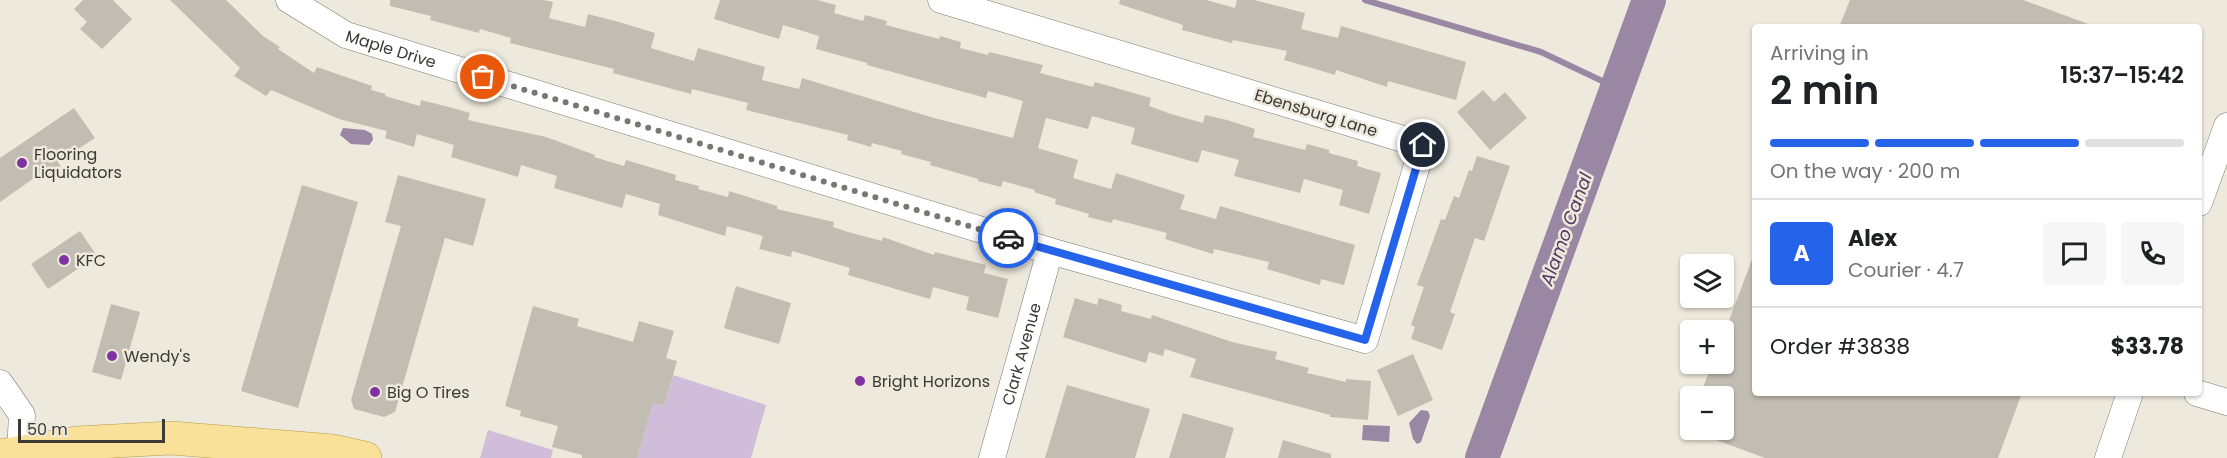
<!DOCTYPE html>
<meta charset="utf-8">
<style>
:root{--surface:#fff;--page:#f6f6f6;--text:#202124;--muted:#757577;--line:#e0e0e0;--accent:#2563eb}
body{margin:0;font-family:Poppins,sans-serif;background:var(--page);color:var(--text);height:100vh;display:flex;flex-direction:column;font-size:22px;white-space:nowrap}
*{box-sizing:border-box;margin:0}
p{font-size:20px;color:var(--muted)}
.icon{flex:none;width:33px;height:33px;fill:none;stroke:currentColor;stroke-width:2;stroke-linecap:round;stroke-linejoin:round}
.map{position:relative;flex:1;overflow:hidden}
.drawer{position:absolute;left:1752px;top:24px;width:450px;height:372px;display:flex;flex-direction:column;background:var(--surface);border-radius:6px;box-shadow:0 2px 4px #0004}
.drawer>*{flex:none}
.buttons{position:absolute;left:1680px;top:254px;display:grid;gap:12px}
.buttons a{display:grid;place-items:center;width:54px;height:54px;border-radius:6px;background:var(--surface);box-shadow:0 2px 4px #0004;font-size:30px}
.scale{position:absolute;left:18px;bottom:15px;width:147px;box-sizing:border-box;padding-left:6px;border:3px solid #3b3a35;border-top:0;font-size:16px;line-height:21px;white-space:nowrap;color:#3b3a35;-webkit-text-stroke:4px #ede9dd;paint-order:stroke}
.pin{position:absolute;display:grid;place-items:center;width:51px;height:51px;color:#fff;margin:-26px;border:3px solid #fff;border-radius:50%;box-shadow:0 2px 6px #0007}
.courier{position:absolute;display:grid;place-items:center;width:60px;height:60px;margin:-30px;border:4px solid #2563eb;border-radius:50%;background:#fff;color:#222;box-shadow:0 2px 8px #0007}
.summary em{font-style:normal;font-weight:600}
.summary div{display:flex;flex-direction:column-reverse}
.summary{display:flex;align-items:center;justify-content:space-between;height:102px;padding:0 18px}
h1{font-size:39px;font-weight:600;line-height:45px}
.bar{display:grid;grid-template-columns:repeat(4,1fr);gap:9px 6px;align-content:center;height:72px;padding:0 18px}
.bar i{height:8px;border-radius:4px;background:var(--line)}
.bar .selected{background:var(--accent)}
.bar p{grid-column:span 4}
.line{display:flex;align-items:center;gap:15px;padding:0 18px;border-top:2px solid var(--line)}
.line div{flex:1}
.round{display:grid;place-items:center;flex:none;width:63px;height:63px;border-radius:6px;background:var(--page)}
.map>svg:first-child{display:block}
.green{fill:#cfbdd9}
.water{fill:#9a87a3}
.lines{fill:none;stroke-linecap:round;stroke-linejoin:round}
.stream{stroke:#9a87a3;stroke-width:6}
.river{stroke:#9a87a3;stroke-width:34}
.building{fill:#c1bdb2}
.minor-casing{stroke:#7b786e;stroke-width:27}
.major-casing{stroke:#b49a4a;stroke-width:34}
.minor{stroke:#fff;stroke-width:26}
.major{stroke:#f9e19a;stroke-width:33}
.done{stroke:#797770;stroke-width:6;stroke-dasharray:0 10.8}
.route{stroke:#2563eb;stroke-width:8}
.poi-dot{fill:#8132a2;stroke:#ede9dd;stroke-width:2}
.labels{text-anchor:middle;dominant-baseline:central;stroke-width:5;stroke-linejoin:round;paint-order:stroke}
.street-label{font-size:16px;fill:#3b3a35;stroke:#ede9dd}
.poi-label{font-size:16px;fill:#3b3a35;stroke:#ede9dd;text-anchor:start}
.water-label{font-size:18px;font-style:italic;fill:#553963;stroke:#ede9dd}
</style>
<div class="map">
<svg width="2227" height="458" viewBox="0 0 2227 458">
<rect width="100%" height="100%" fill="#ede9dd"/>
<!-- green -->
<g class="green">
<path d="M 673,375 L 766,405 L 751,458 L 637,458 L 653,403 L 664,406 Z"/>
<path d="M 488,430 L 553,450 L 551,458 L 480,458 Z"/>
</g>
<!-- water -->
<g class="water">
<path d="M 343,128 L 365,130 L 372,134 L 373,140 L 369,145 L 351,144 L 340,135 Z"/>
<path d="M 1421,410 L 1428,411 L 1430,416 L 1421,442 L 1417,444 L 1413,439 L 1409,423 Z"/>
<path d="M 1363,425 L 1390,426 L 1389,442 L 1362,440 Z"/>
</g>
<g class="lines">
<!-- stream -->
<path class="stream" d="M 1365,0 L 1541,52 L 1617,88"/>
<!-- river -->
<path class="river" d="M 1482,458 L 1649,0"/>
</g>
<!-- building -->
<g class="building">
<path d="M 83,0 L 113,0 L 132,19 L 102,49 L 80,29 L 87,22 L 74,9 Z"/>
<path d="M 170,0 L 226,0 L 263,36 L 280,47 L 278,49 L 314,73 L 317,67 L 372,86 L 371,90 L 386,94 L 385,96 L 420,106 L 421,100 L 449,107 L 470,113 L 468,120 L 546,137 L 595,155 L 594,157 L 624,166 L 626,160 L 676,175 L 675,180 L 699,186 L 698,189 L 728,197 L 729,191 L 777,206 L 777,209 L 834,222 L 833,227 L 848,232 L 882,241 L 883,237 L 934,255 L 935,252 L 986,265 L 984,273 L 1008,279 L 998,318 L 966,310 L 969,297 L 933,287 L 930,299 L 899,290 L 848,275 L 850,268 L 792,251 L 791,257 L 759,249 L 763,236 L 727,226 L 725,236 L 658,215 L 660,204 L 626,194 L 622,208 L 554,188 L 557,176 L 521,165 L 518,177 L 451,157 L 454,145 L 417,134 L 414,147 L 385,138 L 387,131 L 339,119 L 271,90 L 266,96 L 234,76 L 240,68 Z"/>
<path d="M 390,0 L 544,0 L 553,2 L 549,18 L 585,27 L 588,14 L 619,22 L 655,33 L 651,48 L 694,61 L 698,48 L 765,67 L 762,80 L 799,89 L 802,78 L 934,118 L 1013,138 L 1023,101 L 988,91 L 986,98 L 867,65 L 867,63 L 816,49 L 819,36 L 783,25 L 779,39 L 714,19 L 720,0 L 817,0 L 836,5 L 834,13 L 863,21 L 865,15 L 887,21 L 886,25 L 939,39 L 940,36 L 961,42 L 960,48 L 988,55 L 989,52 L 1043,65 L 1040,73 L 1093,87 L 1095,82 L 1151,98 L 1149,106 L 1171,114 L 1203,123 L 1205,115 L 1227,120 L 1255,129 L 1253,137 L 1305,150 L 1307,144 L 1329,150 L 1329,153 L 1358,161 L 1357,166 L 1381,173 L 1369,214 L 1339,205 L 1343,190 L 1304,179 L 1300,193 L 1234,176 L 1239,160 L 1202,150 L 1198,163 L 1131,144 L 1135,128 L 1092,116 L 1088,129 L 1046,118 L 1038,148 L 1078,160 L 1073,178 L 1111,189 L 1116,173 L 1185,195 L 1180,209 L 1216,219 L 1220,206 L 1355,245 L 1344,285 L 1321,279 L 1320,285 L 1267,269 L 1269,262 L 1214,249 L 1213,254 L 1165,239 L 1167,233 L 1113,219 L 1112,223 L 1088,217 L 1089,214 L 1055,204 L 1056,199 L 1034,192 L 1035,190 L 1003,181 L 1001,187 L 978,181 L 978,179 L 930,165 L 931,162 L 901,154 L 902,151 L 872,143 L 871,147 L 847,140 L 848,135 L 746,110 L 748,103 L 692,89 L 691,94 L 613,73 L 614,69 L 510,43 L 511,38 L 480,29 L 479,33 L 430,20 L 431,16 L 390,6 Z"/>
<path d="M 1120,0 L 1206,0 L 1235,8 L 1237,0 L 1254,0 L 1305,13 L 1301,29 L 1338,38 L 1341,26 L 1466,62 L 1456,100 L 1388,81 L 1387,87 L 1336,70 L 1335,75 L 1312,68 L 1284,60 L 1287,51 L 1233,40 L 1232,43 L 1182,30 L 1183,25 L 1119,4 Z"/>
<path d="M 1850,0 L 2023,0 L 2091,25 L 1839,27 Z"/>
<path d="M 1483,90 L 1494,102 L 1505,92 L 1527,118 L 1490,150 L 1457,112 Z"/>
<path d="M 74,108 L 95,138 L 58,162 L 61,167 L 40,181 L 37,176 L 0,202 L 0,158 Z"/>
<path d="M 1477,156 L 1510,166 L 1484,241 L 1475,238 L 1450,312 L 1455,314 L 1442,350 L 1411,339 L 1415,327 L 1411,325 L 1424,287 L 1417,285 L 1441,219 L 1445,220 L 1454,196 L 1459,198 L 1469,170 L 1472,171 Z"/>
<path d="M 398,175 L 486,199 L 473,246 L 445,238 L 395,412 L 384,417 L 354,409 L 351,400 L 401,226 L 385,222 Z"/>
<path d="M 302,185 L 358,202 L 298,408 L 241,391 Z"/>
<path d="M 80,231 L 97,256 L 48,289 L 31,264 Z"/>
<path d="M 1754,254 L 1755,393 L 2022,393 L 1998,458 L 1765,458 L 1692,431 L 1724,429 L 1724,396 L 1700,396 L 1712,363 L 1724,363 L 1724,334 Z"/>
<path d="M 736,286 L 791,303 L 779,344 L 724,328 Z"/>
<path d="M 1075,298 L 1097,305 L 1099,298 L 1122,305 L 1121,311 L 1151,319 L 1152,315 L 1232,342 L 1277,352 L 1275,359 L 1309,368 L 1307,373 L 1346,382 L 1346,379 L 1371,381 L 1368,420 L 1330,417 L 1330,415 L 1190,377 L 1196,359 L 1165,349 L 1163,356 L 1149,352 L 1146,363 L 1063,337 Z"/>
<path d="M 111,304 L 140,312 L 121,380 L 92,372 Z"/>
<path d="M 533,306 L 579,319 L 577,326 L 633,342 L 639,321 L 674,331 L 666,358 L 677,361 L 664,406 L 653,403 L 637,458 L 582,458 L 582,455 L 552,447 L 558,426 L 520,416 L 521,411 L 505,406 Z"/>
<path d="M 1413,354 L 1433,400 L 1398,416 L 1377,370 Z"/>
<path d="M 1067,385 L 1150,409 L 1135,458 L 1045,458 Z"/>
<path d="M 1183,413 L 1234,428 L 1225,458 L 1169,458 Z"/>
<path d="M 1283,440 L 1331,454 L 1331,458 L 1278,458 Z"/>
</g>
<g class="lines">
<!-- minor casing -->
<g class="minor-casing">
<g id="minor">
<path id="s1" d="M 289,0 L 346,35 L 1050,251 L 1365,340 L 1423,145 L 941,0"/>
<path d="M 2199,203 L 2227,126"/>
<path d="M 0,383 L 22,415 L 20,452"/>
<path d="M 2197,393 L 2227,402"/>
<path id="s2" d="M 992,458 L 1050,251"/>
<path d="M 2108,458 L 2130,393"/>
</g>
</g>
<!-- major casing -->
<g class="major-casing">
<path id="major" d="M 0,456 L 77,443 L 171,438 L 333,451 L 365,458"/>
</g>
<!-- minor -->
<use href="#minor" class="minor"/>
<!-- major -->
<use href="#major" class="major"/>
</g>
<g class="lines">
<!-- done -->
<path class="done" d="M 483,77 L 1008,238"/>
<!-- route -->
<path class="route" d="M 1008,238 L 1365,340 L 1423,145"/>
</g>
<!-- markers -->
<g class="poi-dot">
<circle cx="22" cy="163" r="6"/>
<circle cx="64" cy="260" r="6"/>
<circle cx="112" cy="356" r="6"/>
<circle cx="860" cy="381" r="6"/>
<circle cx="375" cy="392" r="6"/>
</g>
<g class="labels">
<!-- street labels -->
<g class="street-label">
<text stroke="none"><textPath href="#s1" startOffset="114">Maple Drive</textPath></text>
<text transform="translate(1316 113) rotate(17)">Ebensburg Lane</text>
<text stroke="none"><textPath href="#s2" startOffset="108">Clark Avenue</textPath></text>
</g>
<!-- poi labels -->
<g class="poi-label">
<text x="34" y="154">Flooring<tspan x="34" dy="18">Liquidators</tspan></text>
<text x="76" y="260">KFC</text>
<text x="124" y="356">Wendy's</text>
<text x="872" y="381">Bright Horizons</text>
<text x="387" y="392">Big O Tires</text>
</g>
<!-- water labels -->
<g class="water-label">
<text transform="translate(1566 229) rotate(-70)">Alamo Canal</text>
</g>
</g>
</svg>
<div class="buttons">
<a><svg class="icon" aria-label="layers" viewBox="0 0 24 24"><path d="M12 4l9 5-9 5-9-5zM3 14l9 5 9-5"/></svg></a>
<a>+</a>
<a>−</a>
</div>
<div class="scale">50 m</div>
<div class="pin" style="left:483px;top:77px;background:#ea580c"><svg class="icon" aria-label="bag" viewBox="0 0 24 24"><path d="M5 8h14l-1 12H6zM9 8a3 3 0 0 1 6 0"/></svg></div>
<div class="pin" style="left:1423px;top:145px;background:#1f2937"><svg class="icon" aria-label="home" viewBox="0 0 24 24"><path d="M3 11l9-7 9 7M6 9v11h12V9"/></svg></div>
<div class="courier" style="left:1008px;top:238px"><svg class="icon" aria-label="car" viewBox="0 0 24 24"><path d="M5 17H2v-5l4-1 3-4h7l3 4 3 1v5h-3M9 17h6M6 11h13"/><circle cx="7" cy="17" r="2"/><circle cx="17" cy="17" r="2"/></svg></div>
<section class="drawer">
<div class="summary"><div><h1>2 min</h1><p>Arriving in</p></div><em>15:37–15:42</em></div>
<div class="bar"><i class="selected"></i><i class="selected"></i><i class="selected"></i><i></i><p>On the way · 200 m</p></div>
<div class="line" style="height:108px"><b class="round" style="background:var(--accent);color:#fff">A</b><div><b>Alex</b><p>Courier · 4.7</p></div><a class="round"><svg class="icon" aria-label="chat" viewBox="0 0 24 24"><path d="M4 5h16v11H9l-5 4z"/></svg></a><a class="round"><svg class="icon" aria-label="phone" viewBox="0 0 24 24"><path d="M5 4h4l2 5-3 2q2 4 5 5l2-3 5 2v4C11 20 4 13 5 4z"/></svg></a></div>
<div class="line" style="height:78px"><div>Order #3838</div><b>$33.78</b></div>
</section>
</div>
